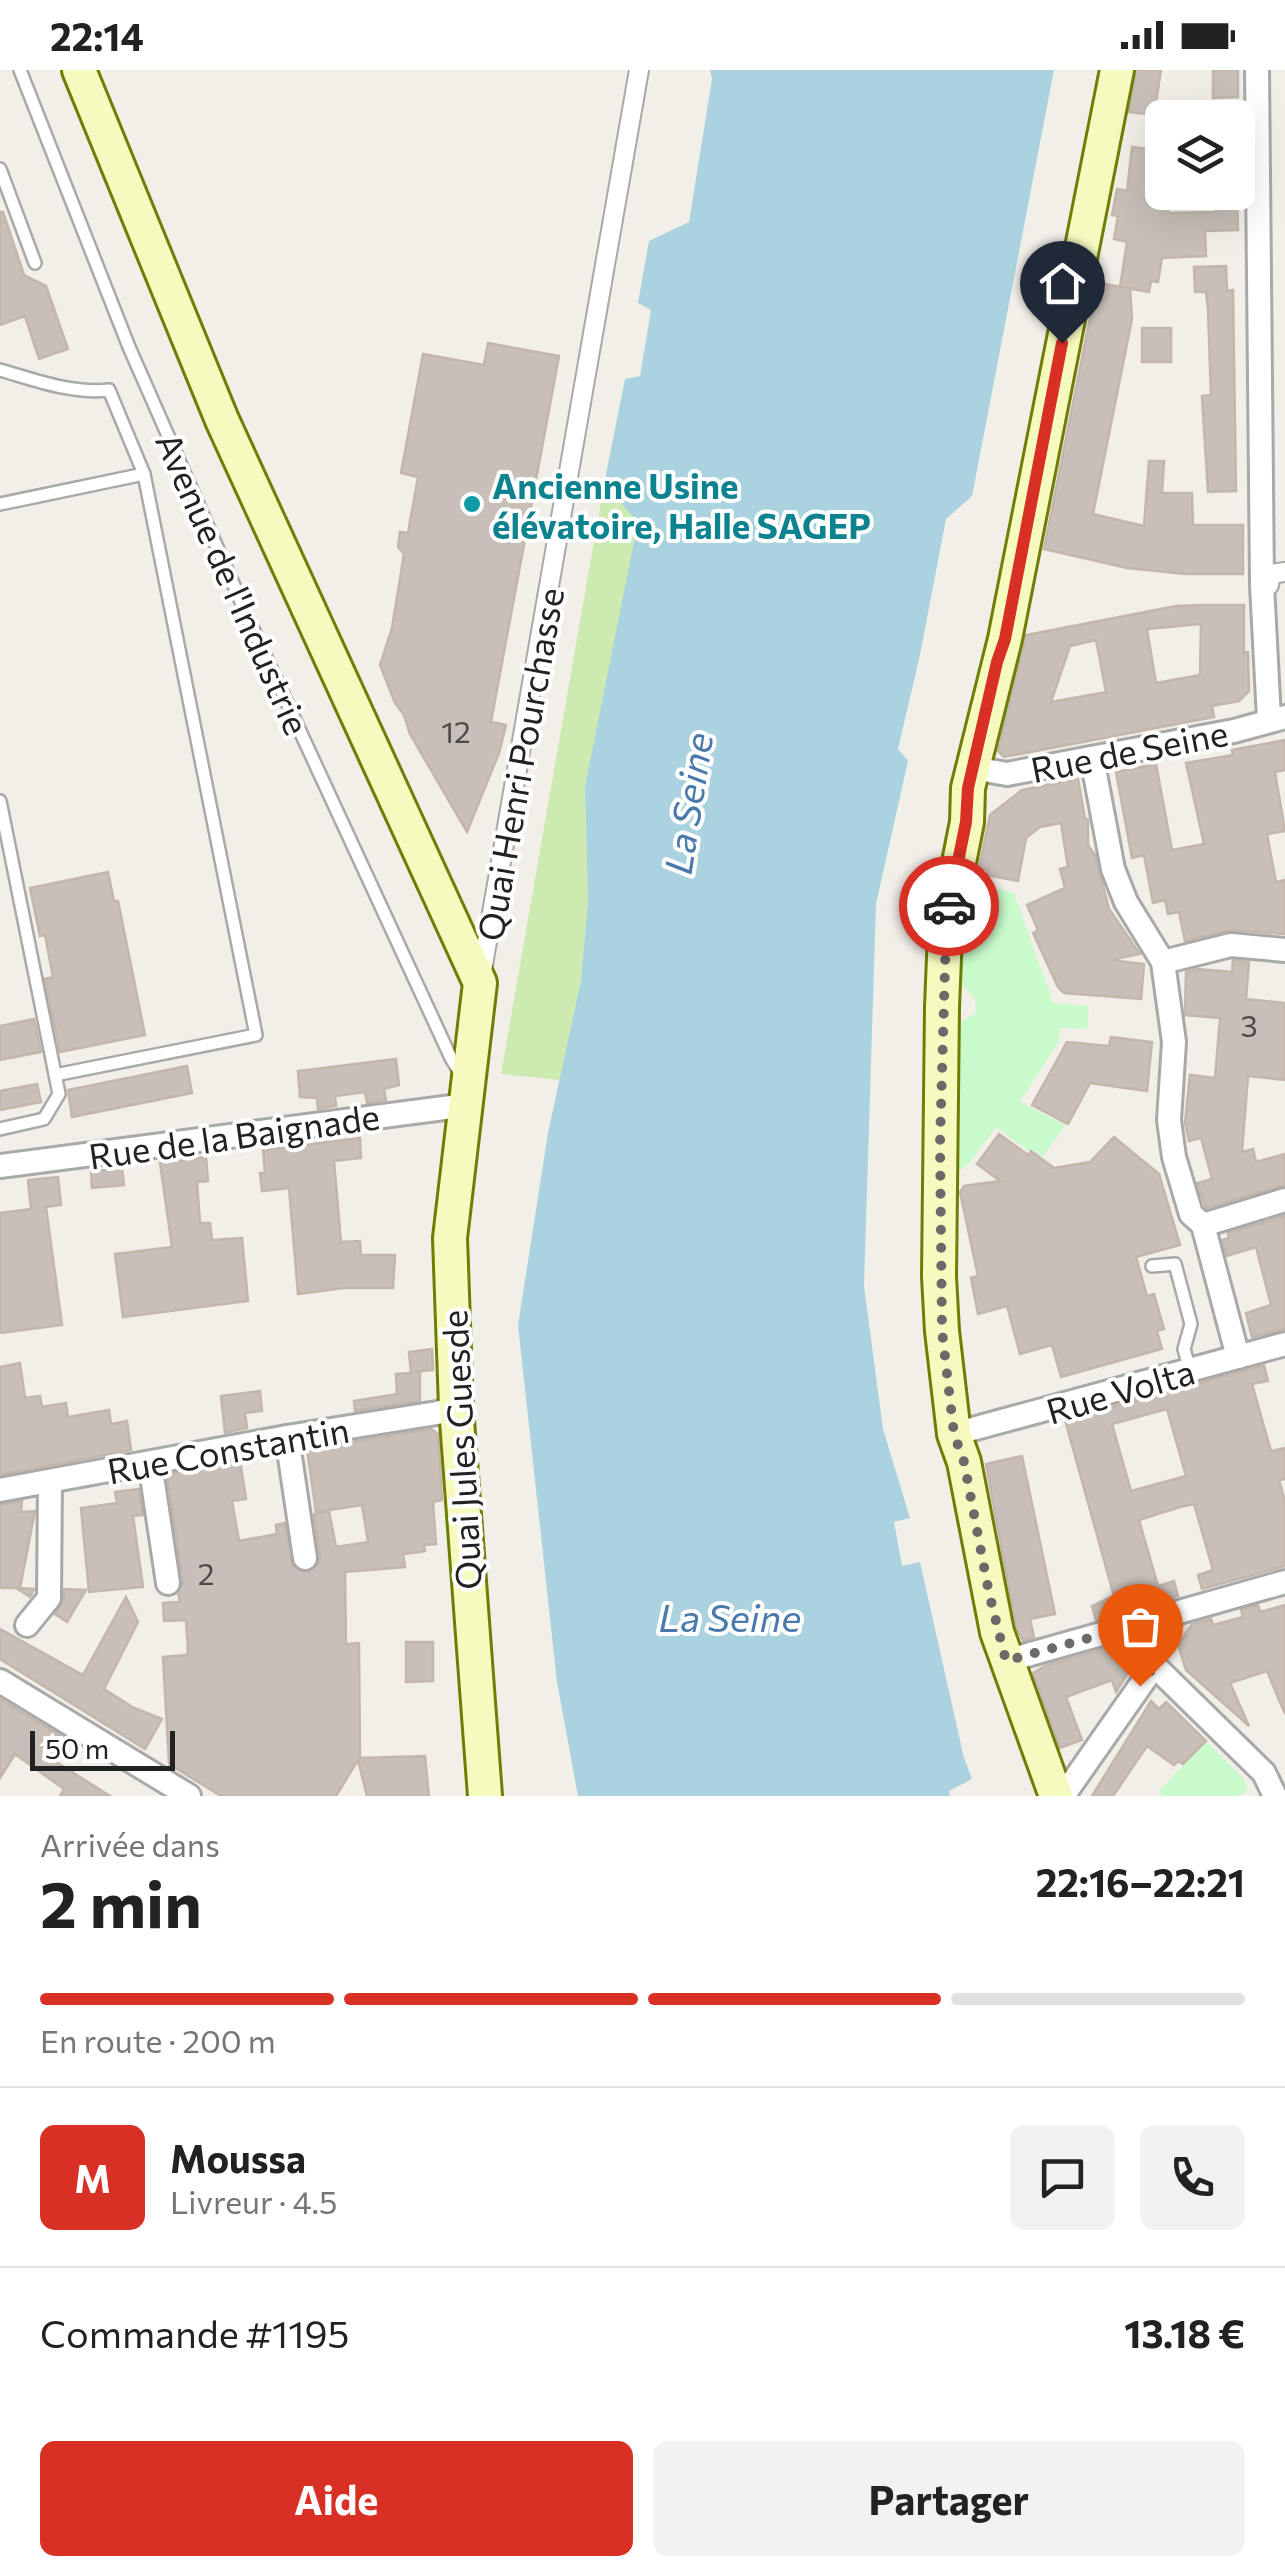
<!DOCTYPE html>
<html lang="fr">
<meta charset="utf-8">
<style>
:root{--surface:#fff;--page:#f2f2f2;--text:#222;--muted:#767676;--line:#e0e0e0;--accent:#d93025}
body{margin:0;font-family:Commissioner,sans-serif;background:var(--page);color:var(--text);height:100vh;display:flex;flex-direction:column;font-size:38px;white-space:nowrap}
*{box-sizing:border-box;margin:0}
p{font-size:32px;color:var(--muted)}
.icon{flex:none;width:55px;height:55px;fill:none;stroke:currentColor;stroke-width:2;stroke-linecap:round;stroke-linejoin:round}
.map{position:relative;height:1726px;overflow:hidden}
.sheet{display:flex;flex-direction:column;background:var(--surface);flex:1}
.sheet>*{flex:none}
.tools{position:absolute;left:1145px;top:30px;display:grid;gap:20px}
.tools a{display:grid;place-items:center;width:110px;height:110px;border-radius:15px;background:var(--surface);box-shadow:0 10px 40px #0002;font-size:50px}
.scale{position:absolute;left:30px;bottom:25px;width:145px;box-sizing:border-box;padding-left:10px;border:5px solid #222;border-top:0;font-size:28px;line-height:35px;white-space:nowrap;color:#222;-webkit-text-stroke:8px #fff;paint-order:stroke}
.pin{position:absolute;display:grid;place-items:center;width:85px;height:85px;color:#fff;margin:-102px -42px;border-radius:50% 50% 50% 0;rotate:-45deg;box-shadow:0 0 10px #0007}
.pin .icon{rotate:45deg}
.courier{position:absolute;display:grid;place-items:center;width:100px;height:100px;margin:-50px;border:8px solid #d93025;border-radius:50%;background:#fff;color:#222;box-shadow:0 2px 12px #0007}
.overview em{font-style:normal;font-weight:700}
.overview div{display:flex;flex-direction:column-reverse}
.overview{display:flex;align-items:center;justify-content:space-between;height:170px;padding:0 40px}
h1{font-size:65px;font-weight:700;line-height:75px}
.bar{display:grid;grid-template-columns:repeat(4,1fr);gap:15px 10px;align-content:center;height:120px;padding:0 40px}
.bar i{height:12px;border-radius:8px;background:var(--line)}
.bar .active{background:var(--accent)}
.bar p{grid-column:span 4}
.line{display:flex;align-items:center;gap:25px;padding:0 40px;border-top:2px solid var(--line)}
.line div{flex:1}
.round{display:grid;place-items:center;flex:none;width:105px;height:105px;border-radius:15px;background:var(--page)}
.action{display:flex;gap:20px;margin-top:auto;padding:20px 40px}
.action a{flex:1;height:115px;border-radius:15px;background:var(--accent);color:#fff;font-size:40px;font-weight:700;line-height:115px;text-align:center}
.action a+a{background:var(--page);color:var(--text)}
.status{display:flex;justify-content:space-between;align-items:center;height:70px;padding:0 50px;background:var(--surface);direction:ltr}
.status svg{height:28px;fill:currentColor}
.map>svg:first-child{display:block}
.grass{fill:#cdebb0}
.park{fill:#c8facc}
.water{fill:#aad3df}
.building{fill:#c7bfb8;stroke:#c4b6ab;stroke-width:2.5;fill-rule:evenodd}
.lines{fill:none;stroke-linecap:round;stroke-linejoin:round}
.service-casing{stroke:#a9a9a9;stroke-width:16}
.pedestrian-casing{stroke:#a9a9a9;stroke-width:22}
.minor-casing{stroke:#a9a9a9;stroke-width:28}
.secondary-casing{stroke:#707d05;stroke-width:38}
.service{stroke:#fff;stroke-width:11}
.pedestrian{stroke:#fff;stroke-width:18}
.minor{stroke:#fff;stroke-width:22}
.secondary{stroke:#f7fabf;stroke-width:32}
.done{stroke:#6b6a68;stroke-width:10;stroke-dasharray:0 18}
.route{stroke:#d93025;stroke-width:12}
.culture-dot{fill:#0f9aa8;stroke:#fff;stroke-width:4}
.labels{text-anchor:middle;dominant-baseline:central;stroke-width:8;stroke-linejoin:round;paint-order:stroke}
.number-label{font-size:30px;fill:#4b4948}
.culture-label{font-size:35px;font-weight:bold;fill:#0d838f;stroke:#fff;text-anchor:start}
.street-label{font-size:35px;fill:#222;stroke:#fff}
.water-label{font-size:38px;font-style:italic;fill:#4a7aab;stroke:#fff}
</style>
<div class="status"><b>22:14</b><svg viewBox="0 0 49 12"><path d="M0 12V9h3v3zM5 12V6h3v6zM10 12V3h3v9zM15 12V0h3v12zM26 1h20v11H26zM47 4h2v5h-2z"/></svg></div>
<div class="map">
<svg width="1285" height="1726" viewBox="0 0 1285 1726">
<rect width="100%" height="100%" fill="#f2efe9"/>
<!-- grass -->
<path class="grass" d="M 604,414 L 639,452 L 585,716 L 588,831 L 581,910 L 560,1010 L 501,1004 Z"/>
<!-- park -->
<g class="park">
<path d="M 970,813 L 1014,823 L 1053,933 L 1089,936 L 1087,959 L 1060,958 L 1059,971 L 1020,1032 L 1065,1055 L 1043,1087 L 1032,1079 L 1029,1081 L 996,1057 L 971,1091 L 956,1104 L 957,955 L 976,943 L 975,929 L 960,912 L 963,851 Z"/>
<path d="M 1206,1671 L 1245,1710 L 1247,1722 L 1237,1726 L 1163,1726 L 1159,1721 Z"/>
</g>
<!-- water -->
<path class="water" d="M 710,0 L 1054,0 L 972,426 L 946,449 L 920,585 L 898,679 L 908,691 L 876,834 L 864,1216 L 883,1359 L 910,1448 L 894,1452 L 902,1496 L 920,1492 L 964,1688 L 972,1709 L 949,1721 L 950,1726 L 578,1726 L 557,1612 L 518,1255 L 548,1063 L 581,910 L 588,831 L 585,716 L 638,452 L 604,414 L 625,309 L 640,306 L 651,240 L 638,233 L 649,171 L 689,152 L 712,9 Z"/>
<!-- building -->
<g class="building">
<path d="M 1136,0 L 1161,0 L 1154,45 L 1129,42 Z"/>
<path d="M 1213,0 L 1238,0 L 1238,27 L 1213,28 Z"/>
<path d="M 1132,77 L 1157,80 L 1153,105 L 1162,106 L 1162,122 L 1170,122 L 1168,143 L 1216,142 L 1216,122 L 1237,122 L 1238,160 L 1205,161 L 1206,186 L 1162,188 L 1158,212 L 1151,211 L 1149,222 L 1120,217 L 1127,172 L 1114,169 L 1118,146 L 1112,145 L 1117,119 L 1127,121 Z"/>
<path d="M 0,142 L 3,142 L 24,205 L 46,216 L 68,279 L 39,289 L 25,246 L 0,255 Z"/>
<path d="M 1226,196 L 1227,221 L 1233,220 L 1236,421 L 1208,422 L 1202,326 L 1211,325 L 1208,240 L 1206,222 L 1195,222 L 1194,197 Z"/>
<path d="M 1097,213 L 1130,218 L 1132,249 L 1093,444 L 1144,456 L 1149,391 L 1164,391 L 1162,423 L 1192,423 L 1193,455 L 1243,455 L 1243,504 L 1186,504 L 1127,498 L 1044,479 Z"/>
<rect x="1142" y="258" width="29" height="34"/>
<path d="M 488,273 L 559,286 L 491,652 L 506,655 L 499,683 L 467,762 L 410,664 L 404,645 L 395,633 L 380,595 L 392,558 L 404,484 L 398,477 L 400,462 L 408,463 L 418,407 L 401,403 L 423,284 L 484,295 Z"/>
<path d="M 1201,535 L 1244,535 L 1244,583 L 1248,582 L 1249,621 L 1239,631 L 1212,636 L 1214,647 L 1004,687 L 998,681 L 1026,565 L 1176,536 ZM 1201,554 L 1200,605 L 1156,613 L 1147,559 ZM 1096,570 L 1106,622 L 1051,632 L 1070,576 Z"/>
<path d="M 1285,670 L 1285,700 L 1275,702 L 1285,761 L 1267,764 L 1276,812 L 1285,810 L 1285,864 L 1232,860 L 1185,871 L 1179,842 L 1168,844 L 1165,830 L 1153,833 L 1144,785 L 1132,788 L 1116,702 L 1156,694 L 1172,780 L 1204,774 L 1186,693 L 1233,685 L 1232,680 Z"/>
<path d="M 1078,709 L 1085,749 L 1088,749 L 1088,775 L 1095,785 L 1109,839 L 1140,884 L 1110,890 L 1144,894 L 1141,929 L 1064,923 L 1058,917 L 1033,863 L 1038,860 L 1027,835 L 1065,818 L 1060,799 L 1068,797 L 1061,753 L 1040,757 L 1026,768 L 1018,811 L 987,805 L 988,800 L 979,798 L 990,745 L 1022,720 Z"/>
<path d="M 108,802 L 114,831 L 118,831 L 145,965 L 60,982 L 45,909 L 53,907 L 45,865 L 40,866 L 30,818 Z"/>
<path d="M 1233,890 L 1249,892 L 1246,929 L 1285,933 L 1285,1010 L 1248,1006 L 1242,1082 L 1253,1079 L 1256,1092 L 1285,1084 L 1285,1115 L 1206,1138 L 1197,1113 L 1212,1109 L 1201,1068 L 1189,1071 L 1185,1053 L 1190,1005 L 1215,1008 L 1220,948 L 1185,945 L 1186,902 L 1198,899 L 1232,902 Z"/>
<path d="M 34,949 L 41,982 L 0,990 L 0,956 Z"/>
<path d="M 1111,967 L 1152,972 L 1147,1021 L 1090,1013 L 1068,1054 L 1032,1035 L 1067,972 L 1109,976 Z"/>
<path d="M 396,989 L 399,1015 L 384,1019 L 386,1030 L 367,1033 L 365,1022 L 335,1026 L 336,1036 L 318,1039 L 317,1028 L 300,1027 L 298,1001 Z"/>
<path d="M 187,996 L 192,1023 L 72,1047 L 68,1020 Z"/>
<path d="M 37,1014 L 41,1032 L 0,1040 L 0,1021 Z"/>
<path d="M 999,1064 L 1028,1085 L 1031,1081 L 1054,1098 L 1090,1092 L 1114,1067 L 1159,1104 L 1180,1175 L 1136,1187 L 1147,1226 L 1154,1224 L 1164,1259 L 1157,1261 L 1162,1279 L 1061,1307 L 1052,1275 L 1020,1284 L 1007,1236 L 978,1244 L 971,1208 L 978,1206 L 960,1122 L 964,1116 L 1000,1111 L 977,1094 Z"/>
<path d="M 360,1068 L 361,1088 L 334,1091 L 341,1172 L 360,1171 L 361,1185 L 395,1185 L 393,1218 L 344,1218 L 298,1224 L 289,1118 L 262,1121 L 260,1103 L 265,1103 L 263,1080 Z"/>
<path d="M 206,1087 L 208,1111 L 197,1112 L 200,1153 L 210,1153 L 212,1170 L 242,1168 L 248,1231 L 123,1247 L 115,1184 L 172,1177 L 160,1093 Z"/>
<path d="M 122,1098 L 124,1115 L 92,1118 L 91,1102 Z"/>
<path d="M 58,1107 L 61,1135 L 46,1137 L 62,1255 L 0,1263 L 0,1143 L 31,1139 L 28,1110 Z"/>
<path d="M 1285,1146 L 1285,1259 L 1252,1267 L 1246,1243 L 1271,1235 L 1256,1177 L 1227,1186 L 1222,1170 L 1229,1168 L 1228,1163 Z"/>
<path d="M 432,1279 L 433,1300 L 415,1302 L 420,1302 L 420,1331 L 355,1341 L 354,1331 L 397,1324 L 396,1304 L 411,1303 L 409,1282 Z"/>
<path d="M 20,1293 L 25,1328 L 40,1326 L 42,1337 L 66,1333 L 68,1347 L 109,1340 L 111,1354 L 127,1351 L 131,1380 L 0,1405 L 0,1297 Z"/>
<path d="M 1264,1295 L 1268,1311 L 1252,1314 L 1271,1381 L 1285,1378 L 1285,1409 L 1279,1410 L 1285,1431 L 1285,1496 L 1202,1519 L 1198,1505 L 1213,1500 L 1194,1434 L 1180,1437 L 1139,1450 L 1158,1516 L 1174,1511 L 1178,1526 L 1096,1550 L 1092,1536 L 1114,1526 L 1065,1350 ZM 1167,1339 L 1186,1406 L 1131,1421 L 1112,1354 Z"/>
<path d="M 260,1321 L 262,1341 L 245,1343 L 247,1358 L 225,1363 L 221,1326 Z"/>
<path d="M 431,1359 L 438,1364 L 442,1430 L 433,1432 L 436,1474 L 424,1475 L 425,1481 L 420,1482 L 403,1484 L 405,1497 L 345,1502 L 346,1574 L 359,1573 L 360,1688 L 425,1686 L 429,1726 L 367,1726 L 358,1690 L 336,1726 L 221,1726 L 169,1694 L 163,1587 L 187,1585 L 188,1580 L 186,1550 L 164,1551 L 163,1533 L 180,1532 L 178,1523 L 183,1512 L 167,1404 L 240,1391 L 246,1429 L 232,1431 L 239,1471 L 277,1464 L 276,1455 L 285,1453 L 293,1496 L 308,1503 L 318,1494 L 320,1487 L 314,1444 L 329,1441 L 336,1477 L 368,1472 L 362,1435 L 316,1442 L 307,1379 Z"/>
<path d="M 1022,1386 L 1055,1544 L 1030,1549 L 1034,1567 L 1023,1571 L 1016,1557 L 986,1394 Z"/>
<path d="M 139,1419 L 143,1445 L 133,1446 L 143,1517 L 89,1522 L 81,1438 L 117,1433 L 115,1422 Z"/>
<path d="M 22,1431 L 21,1442 L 35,1441 L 20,1518 L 34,1519 L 30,1527 L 16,1518 L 0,1518 L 0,1435 Z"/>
<path d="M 64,1519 L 86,1520 L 67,1552 L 55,1544 L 64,1529 Z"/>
<path d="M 126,1527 L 138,1552 L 104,1619 L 134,1638 L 162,1649 L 145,1679 L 0,1589 L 0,1559 L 83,1605 Z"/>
<path d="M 1258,1535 L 1260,1542 L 1285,1535 L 1285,1644 L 1267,1601 L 1230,1613 L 1249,1656 L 1186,1600 L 1178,1575 L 1192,1554 L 1211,1549 L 1213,1555 L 1243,1547 L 1241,1540 Z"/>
<path d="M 406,1572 L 433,1572 L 433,1611 L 406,1612 Z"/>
<path d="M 1112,1577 L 1127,1595 L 1128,1603 L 1116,1622 L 1112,1610 L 1066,1627 L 1082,1670 L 1060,1678 L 1033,1603 L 1045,1596 Z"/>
<path d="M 0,1629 L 66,1669 L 53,1690 L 110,1726 L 60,1726 L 64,1719 L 15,1684 L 0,1708 Z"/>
<path d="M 1151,1631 L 1159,1639 L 1166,1632 L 1206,1671 L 1183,1694 L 1178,1691 L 1174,1695 L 1147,1676 L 1113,1726 L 1092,1726 Z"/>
</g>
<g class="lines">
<!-- service casing -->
<g class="service-casing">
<g id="service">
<path d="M 20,0 L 129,277 L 257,568 L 451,988 L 460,1003"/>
<path d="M 0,99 L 35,193"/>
<path d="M 0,300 C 35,310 72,324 109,320 L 144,404 L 0,434"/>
<path d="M 0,731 L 59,1024 L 44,1049 L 0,1059"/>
<path d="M 55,1005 L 256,965 L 144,404"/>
<path d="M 1152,1196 L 1175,1194 L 1191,1254 L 1184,1279 L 1190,1300"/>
</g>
</g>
<!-- pedestrian casing -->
<g class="pedestrian-casing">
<g id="pedestrian">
<path d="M 1269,515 L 1271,504 L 1285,502"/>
<path d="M 481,906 L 639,0"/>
</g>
</g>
<!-- minor casing -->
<g class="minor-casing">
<g id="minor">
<path d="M 1257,0 L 1262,515 L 1269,649"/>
<path d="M 1092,688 L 1113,799 L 1126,832 L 1163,892 L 1174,972 L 1169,1050 L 1174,1087 L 1191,1144 L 1203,1155 L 1238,1287"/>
<path d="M 973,698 L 1007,704 L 1234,661 L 1285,647"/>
<path d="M 1163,892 L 1231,875 L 1285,880"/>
<path d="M 0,1096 L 467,1035"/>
<path d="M 1203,1155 L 1285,1130"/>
<path d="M 954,1364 L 1285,1274"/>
<path d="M 287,1367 L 305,1488"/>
<path d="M 150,1393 L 168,1513"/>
<path d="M 0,1420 L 287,1367 L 437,1343 L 456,1337"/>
<path d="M 27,1555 L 49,1528 L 50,1411"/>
<path d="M 1118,1560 L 1264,1703 L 1275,1726"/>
<path d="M 1006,1591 L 1285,1512"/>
<path d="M 0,1611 L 189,1726"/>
<path d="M 1063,1726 L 1154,1596"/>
</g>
</g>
<!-- secondary casing -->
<g class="secondary-casing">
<g id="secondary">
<path d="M 79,0 L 222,350 L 480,913 L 450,1168 L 456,1337 L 485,1726"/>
<path d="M 1056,1726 L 997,1562 L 964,1392 L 954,1364 L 942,1261 L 939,1207 L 942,937 L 945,863 L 967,752 L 968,718 L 1005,569 L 1117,0"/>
</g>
</g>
<!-- service -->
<use href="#service" class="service"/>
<!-- pedestrian -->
<use href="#pedestrian" class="pedestrian"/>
<!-- minor -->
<use href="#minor" class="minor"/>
<!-- secondary -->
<use href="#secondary" class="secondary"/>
</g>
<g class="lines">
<!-- done -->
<path class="done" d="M 949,836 L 946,862 L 940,1073 L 942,1261 L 954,1364 L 964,1392 L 989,1523 L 1006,1591 L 1118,1560 L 1154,1596 L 1140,1616"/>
<!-- route -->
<path class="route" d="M 949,836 L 966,752 L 968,718 L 997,592 L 1005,569 L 1062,273"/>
</g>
<!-- markers -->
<circle class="culture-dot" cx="472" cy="434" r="10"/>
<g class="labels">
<!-- number labels -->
<g class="number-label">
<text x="456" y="660">12</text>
<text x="1249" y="954">3</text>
<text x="206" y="1502">2</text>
</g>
<!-- culture labels -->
<g class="culture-label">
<text x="492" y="414">Ancienne Usine<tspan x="492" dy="40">élévatoire, Halle SAGEP</tspan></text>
</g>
<!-- street labels -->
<g class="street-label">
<text transform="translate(234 513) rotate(66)">Avenue de l'Industrie</text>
<text transform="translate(1129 680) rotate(-11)">Rue de Seine</text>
<text transform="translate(519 694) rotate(-80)">Quai Henri Pourchasse</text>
<text transform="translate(234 1065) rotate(-8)">Rue de la Baignade</text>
<text transform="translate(1120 1320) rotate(-16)">Rue Volta</text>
<text transform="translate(228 1379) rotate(-10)">Rue Constantin</text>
<text transform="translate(460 1380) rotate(-93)">Quai Jules Guesde</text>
</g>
<!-- water labels -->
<g class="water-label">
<text transform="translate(687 733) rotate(-81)">La Seine</text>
<text x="730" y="1546">La Seine</text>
</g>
</g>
</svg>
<div class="tools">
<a><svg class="icon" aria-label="layers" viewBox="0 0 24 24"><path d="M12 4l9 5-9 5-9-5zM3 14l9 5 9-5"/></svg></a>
</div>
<div class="scale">50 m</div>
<div class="pin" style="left:1140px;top:1616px;background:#ea580c"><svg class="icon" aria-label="bag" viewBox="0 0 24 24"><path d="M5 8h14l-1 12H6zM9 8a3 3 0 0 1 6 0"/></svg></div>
<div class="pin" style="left:1062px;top:273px;background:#1f2937"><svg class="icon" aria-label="home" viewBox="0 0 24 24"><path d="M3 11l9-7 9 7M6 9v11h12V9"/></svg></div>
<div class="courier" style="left:949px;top:836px"><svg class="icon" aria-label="car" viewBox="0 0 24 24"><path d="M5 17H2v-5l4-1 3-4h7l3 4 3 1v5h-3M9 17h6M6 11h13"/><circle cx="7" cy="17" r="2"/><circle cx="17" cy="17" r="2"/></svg></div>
</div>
<section class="sheet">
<div class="overview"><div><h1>2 min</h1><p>Arrivée dans</p></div><em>22:16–22:21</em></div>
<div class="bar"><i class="active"></i><i class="active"></i><i class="active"></i><i></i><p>En route · 200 m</p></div>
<div class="line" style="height:180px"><b class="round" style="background:var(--accent);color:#fff">M</b><div><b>Moussa</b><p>Livreur · 4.5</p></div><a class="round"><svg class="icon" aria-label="chat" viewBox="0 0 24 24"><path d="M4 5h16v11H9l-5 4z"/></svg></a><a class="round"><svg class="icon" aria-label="phone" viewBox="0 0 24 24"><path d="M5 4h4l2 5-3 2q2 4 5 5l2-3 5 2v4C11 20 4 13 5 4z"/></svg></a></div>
<div class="line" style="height:130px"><div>Commande #1195</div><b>13.18 €</b></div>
<div class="action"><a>Aide</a><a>Partager</a></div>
</section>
